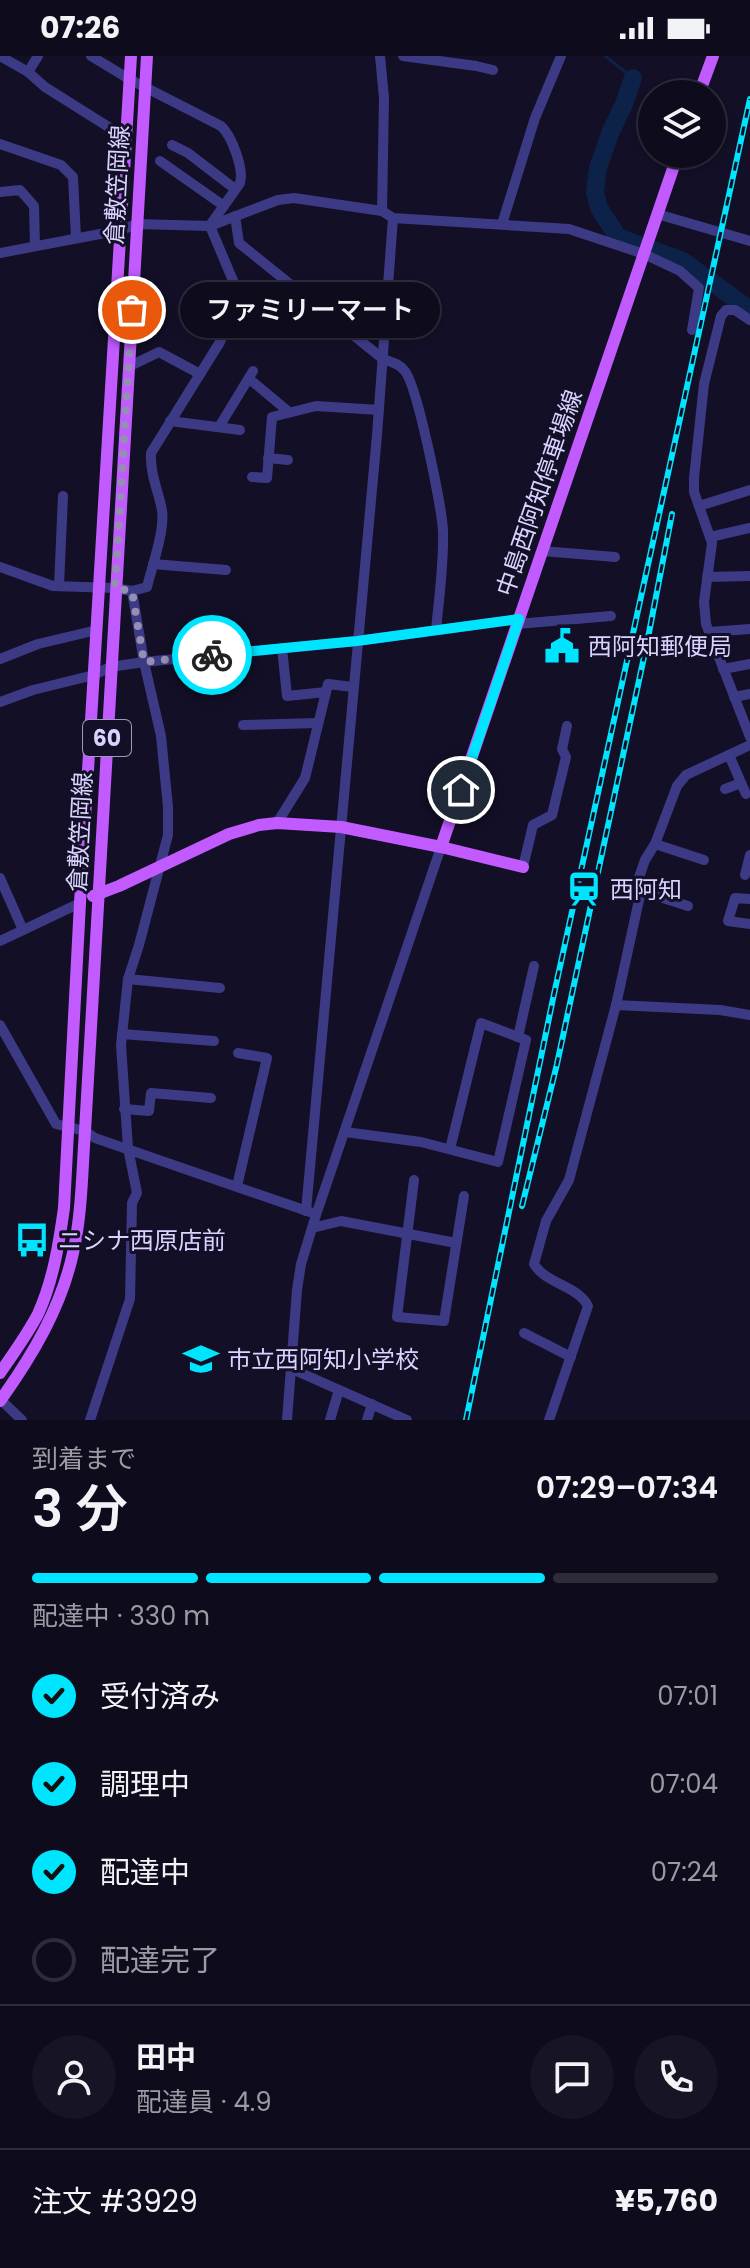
<!DOCTYPE html>
<html lang="ja">
<meta charset="utf-8">
<style>
:root{--surface:#0e0b1c;--page:#171425;--text:#f1f3f6;--muted:#9b9ba3;--line:#2e2b3b;--accent:#00e5ff}
body{margin:0;font-family:Poppins,"Noto Sans JP",sans-serif;background:var(--page);color:var(--text);height:100vh;display:flex;flex-direction:column;font-size:30px;white-space:nowrap}
*{box-sizing:border-box;margin:0}
p{font-size:26px;color:var(--muted)}
.icon{flex:none;width:44px;height:44px;fill:none;stroke:currentColor;stroke-width:2;stroke-linecap:round;stroke-linejoin:round}
.map{position:relative;height:1364px;overflow:hidden}
.side{display:flex;flex-direction:column;background:var(--surface);flex:1}
.side>*{flex:none}
.controls{position:absolute;left:638px;top:24px;display:grid;gap:16px}
.controls a{display:grid;place-items:center;width:88px;height:88px;border-radius:50%;background:var(--surface);box-shadow:0 2px 6px #0004,0 0 0 2px var(--line);font-size:40px}
.pin{position:absolute;display:grid;place-items:center;width:68px;height:68px;color:#fff;margin:-34px;border:4px solid #fff;border-radius:50%;box-shadow:0 2px 8px #0007}
.courier{position:absolute;display:grid;place-items:center;width:80px;height:80px;margin:-40px;border:6px solid #00e5ff;border-radius:50%;background:#fff;color:#222;box-shadow:0 2px 10px #0007}
.bubble{position:absolute;height:56px;border-radius:28px;background:var(--surface);box-shadow:0 2px 6px #0004,0 0 0 2px var(--line);font-size:26px;font-weight:600;line-height:56px;text-align:center}
.head em{font-style:normal;font-weight:600}
.head div{display:flex;flex-direction:column-reverse}
.head{display:flex;align-items:center;justify-content:space-between;height:136px;padding:0 32px}
h1{font-size:52px;font-weight:600;line-height:60px}
.bar{display:grid;grid-template-columns:repeat(4,1fr);gap:12px 8px;align-content:center;height:96px;padding:0 32px}
.bar i{height:10px;border-radius:6px;background:var(--line)}
.bar .active{background:var(--accent)}
.bar p{grid-column:span 4}
.line{display:flex;align-items:center;gap:20px;padding:0 32px;border-top:2px solid var(--line)}
.line div{flex:1}
.round{display:grid;place-items:center;flex:none;width:84px;height:84px;border-radius:42px;background:var(--page)}
ol{padding:0 32px;list-style:none}
li{display:flex;align-items:center;gap:24px;height:88px}
li p{margin-inline-start:auto}
li .icon{padding:8px;border-radius:50%;background:var(--accent);color:#111;stroke-width:4}
li:last-child{color:var(--muted)}
li i{width:44px;height:44px;border:4px solid var(--line);border-radius:50%}
.status{display:flex;justify-content:space-between;align-items:center;height:56px;padding:0 40px;background:var(--surface);direction:ltr}
.status svg{height:22px;fill:currentColor}
.map>svg:first-child{display:block}
.lines{fill:none;stroke-linecap:round;stroke-linejoin:round}
.stream{stroke:#0c2248;stroke-width:3}
.river{stroke:#0c2248;stroke-width:18}
.minor{stroke:#3d3a85;stroke-width:10}
.major{stroke:#c25bff;stroke-width:12}
.rail-casing{stroke:#00e5ff;stroke-width:6}
.rail{stroke:#130f26;stroke-width:3;stroke-dasharray:9;stroke-linecap:butt}
.done{stroke:#948fb3;stroke-width:8;stroke-dasharray:0 14.4}
.route{stroke:#00e5ff;stroke-width:10}
.labels{text-anchor:middle;dominant-baseline:central;stroke-width:6;stroke-linejoin:round;paint-order:stroke}
.shield{fill:#130f26;stroke:#9e99be;stroke-width:2}
.shield-label{font-size:22px;font-weight:bold;fill:#d9d4ff}
.street-label{font-size:24px;fill:#d9d4ff;stroke:#130f26}
.poi-label{font-size:24px;fill:#d9d4ff;stroke:#130f26;text-anchor:start}
</style>
<div class="status"><b>07:26</b><svg viewBox="0 0 49 12"><path d="M0 12V9h3v3zM5 12V6h3v6zM10 12V3h3v9zM15 12V0h3v12zM26 1h20v11H26zM47 4h2v5h-2z"/></svg></div>
<div class="map">
<svg width="750" height="1364" viewBox="0 0 750 1364">
<rect width="100%" height="100%" fill="#130f26"/>
<g class="lines">
<!-- stream -->
<path class="stream" d="M 605,0 L 633,22"/>
<!-- river -->
<g class="river">
<path d="M 633,22 L 624,48 L 611,75 L 598,112 L 595,136 L 599,152 L 618,181 L 641,190"/>
<path d="M 653,194 L 683,205 L 750,254"/>
</g>
<!-- minor -->
<g class="minor">
<path d="M 0,0 L 28,16 L 45,31 L 126,82"/>
<path d="M 91,0 L 129,23 L 221,70 C 232,80 244,113 240,127 L 211,168"/>
<path d="M 380,0 L 384,42 L 382,155"/>
<path d="M 403,0 L 476,10 L 493,14"/>
<path d="M 28,16 L 38,0"/>
<path d="M 0,88 L 61,109 L 73,121 L 76,182"/>
<path d="M 172,89 L 188,97 L 235,133"/>
<path d="M 160,105 L 224,150"/>
<path d="M 0,136 L 20,134 L 34,150 L 35,190"/>
<path d="M 657,158 L 750,185"/>
<path d="M 235,160 L 239,187 L 383,303 C 391,306 398,307 404,314 C 417,327 442,452 443,475 C 444,508 439,542 436,574"/>
<path d="M 502,168 L 535,62 L 561,0"/>
<path d="M 0,197 L 121,174 L 137,168 L 210,170 L 278,144 L 294,142 L 382,155 L 393,162 L 569,173 L 644,198 L 680,215 L 699,232 L 692,274"/>
<path d="M 750,264 L 735,254 L 726,254 L 721,260 L 704,328 L 694,422 L 694,436 L 712,487 L 704,546 L 706,568 L 750,681"/>
<path d="M 128,311 L 159,296 L 200,318"/>
<path d="M 253,326 L 289,356"/>
<path d="M 170,365 L 240,374"/>
<path d="M 219,371 L 253,315"/>
<path d="M 268,402 L 288,404"/>
<path d="M 252,421 L 267,422 L 272,361 L 316,350 L 379,354"/>
<path d="M 699,450 L 750,434"/>
<path d="M 710,481 L 750,472"/>
<path d="M 542,495 L 615,501"/>
<path d="M 153,508 L 226,514"/>
<path d="M 0,511 L 53,530 L 115,532 L 132,535 L 147,531 C 152,510 165,475 162,454 C 158,434 150,418 151,397 L 220,286 L 230,263 L 234,227 L 210,170"/>
<path d="M 707,521 L 750,520"/>
<path d="M 59,530 L 63,440"/>
<path d="M 517,568 L 611,560"/>
<path d="M 709,576 L 750,573"/>
<path d="M 282,592 L 287,640 L 326,636"/>
<path d="M 0,603 L 38,588 L 97,574"/>
<path d="M 723,613 L 750,608"/>
<path d="M 734,641 L 750,638"/>
<path d="M 0,646 L 33,634 L 94,619 L 110,611 L 144,606 L 357,585 L 519,563"/>
<path d="M 243,669 L 318,667"/>
<path d="M 729,699 L 746,738"/>
<path d="M 725,733 L 741,727"/>
<path d="M 277,767 L 305,722 L 328,628 L 353,631"/>
<path d="M 655,788 L 704,804"/>
<path d="M 523,811 L 533,769 L 552,759 L 566,701 L 562,693 L 567,670"/>
<path d="M 745,819 L 750,799"/>
<path d="M 0,822 L 23,874"/>
<path d="M 641,835 L 688,850"/>
<path d="M 750,843 L 735,842 L 728,865 L 750,868"/>
<path d="M 0,885 L 80,847"/>
<path d="M 128,923 L 220,932"/>
<path d="M 616,949 L 641,835 L 635,833 L 645,804 L 655,788 L 677,730 L 686,719 L 750,689"/>
<path d="M 0,969 L 56,1068 L 85,1075 L 95,1082 L 310,1156"/>
<path d="M 122,978 L 214,985"/>
<path d="M 518,981 L 534,910"/>
<path d="M 124,1053 L 149,1055 L 151,1037 L 211,1042"/>
<path d="M 345,1076 L 421,1086 L 498,1106 L 526,984 L 481,967 L 450,1093"/>
<path d="M 414,1124 L 397,1261 L 444,1265 L 464,1140"/>
<path d="M 237,1130 L 267,1002 L 238,997"/>
<path d="M 306,1155 L 377,379 L 393,162"/>
<path d="M 312,1172 L 341,1165 L 456,1187"/>
<path d="M 524,1277 L 571,1301"/>
<path d="M 292,1313 L 407,1364"/>
<path d="M 0,1343 L 22,1364"/>
<path d="M 90,1364 L 130,1243 L 132,1147 L 137,1137 L 128,1092 L 121,989 L 128,923 L 139,889 L 168,779 L 168,751 L 161,680 L 144,606 L 132,535"/>
<path d="M 287,1364 L 297,1234 L 301,1208 L 316,1159 L 441,791"/>
<path d="M 330,1364 L 339,1334"/>
<path d="M 367,1364 L 372,1348"/>
<path d="M 549,1364 L 588,1250 C 577,1229 546,1228 534,1208 L 546,1165 L 569,1124 L 616,949 L 720,954 L 750,959"/>
</g>
<!-- major -->
<g class="major">
<path d="M 699,38 L 713,0"/>
<path d="M 441,791 L 678,98"/>
<path d="M 93,840 L 119,830 L 229,778 L 259,769 L 277,767 L 341,771 L 441,791 L 523,811"/>
<path d="M 0,1317 C 13,1298 27,1279 38,1258 C 53,1225 59,1188 64,1152 L 80,847 L 131,0"/>
<path d="M 0,1345 C 32,1300 61,1252 73,1197 C 82,1158 82,1115 85,1075 L 147,0"/>
</g>
<!-- rail casing -->
<g class="rail-casing">
<g id="rail">
<path d="M 522,1150 L 557,1008 L 647,587 L 672,458"/>
<path d="M 466,1364 L 554,938 L 750,43"/>
</g>
</g>
<!-- rail -->
<use href="#rail" class="rail"/>
</g>
<g class="lines">
<!-- done -->
<path class="done" d="M 132,254 L 115,532 L 132,535 L 144,606 L 212,599"/>
<!-- route -->
<path class="route" d="M 212,599 L 357,585 L 519,563 L 461,734"/>
</g>
<!-- icons -->
<defs>
<g id="civic-bare" transform="scale(2.76)"><path d="M-.6-6.5H3V-4.5H.6V-3L4-1V1h2V6H-6V1h2V-1L-.6-3ZM-1.2 2.5V6h2.4V2.5Z" fill="#00e5ff" stroke="#130f26" stroke-width="2.5" paint-order="stroke"/></g>
<g id="station-bare" transform="scale(2.76)"><path d="M-3-6H3Q5-6 5-4V2Q5 4 3 4L4.5 6H3L1.5 4h-3L-3 6H-4.5L-3 4Q-5 4-5 2V-4Q-5-6-3-6ZM-3.5-4v3h7v-3ZM-3.5 1v1.5H-2V1ZM2 1v1.5H3.5V1Z" fill="#00e5ff" stroke="#130f26" stroke-width="2.5" paint-order="stroke"/></g>
<g id="bus-bare" transform="scale(2.76)"><path d="M-5-6H5V4H4V6H2V4H-2V6H-4V4H-5ZM-3.5-4V0h7V-4ZM-3.5 1.2v1.5H-2V1.2ZM2 1.2v1.5H3.5V1.2Z" fill="#00e5ff" stroke="#130f26" stroke-width="2.5" paint-order="stroke"/></g>
<g id="school-bare" transform="scale(2.76)"><path d="M0-5L7-2L0 1L-7-2ZM-4 1L0 2.5L4 1V4Q0 6-4 4Z" fill="#00e5ff" stroke="#130f26" stroke-width="2.5" paint-order="stroke"/></g>
</defs>
<g fill-rule="evenodd">
<use href="#civic-bare" x="562" y="590"/>
<use href="#station-bare" x="584" y="833"/>
<use href="#bus-bare" x="32" y="1184"/>
<use href="#school-bare" x="201" y="1303"/>
</g>
<g class="labels">
<!-- shield labels -->
<rect class="shield" x="83" y="664" width="48" height="36" rx="6"/>
<g class="shield-label">
<text x="107" y="682">60</text>
</g>
<!-- street labels -->
<g class="street-label">
<text transform="translate(117 129) rotate(-87)">倉敷笠岡線</text>
<text transform="translate(539 437) rotate(-71)">中島西阿知停車場線</text>
<text transform="translate(80 776) rotate(-87)">倉敷笠岡線</text>
</g>
<!-- poi labels -->
<g class="poi-label">
<text x="588" y="590">西阿知郵便局</text>
<text x="610" y="833">西阿知</text>
<text x="58" y="1184">ニシナ西原店前</text>
<text x="227" y="1303">市立西阿知小学校</text>
</g>
</g>
</svg>
<div class="controls">
<a><svg class="icon" aria-label="layers" viewBox="0 0 24 24"><path d="M12 4l9 5-9 5-9-5zM3 14l9 5 9-5"/></svg></a>
</div>
<div class="pin" style="left:132px;top:254px;background:#ea580c"><svg class="icon" aria-label="bag" viewBox="0 0 24 24"><path d="M5 8h14l-1 12H6zM9 8a3 3 0 0 1 6 0"/></svg></div>
<div class="pin" style="left:461px;top:734px;background:#1f2937"><svg class="icon" aria-label="home" viewBox="0 0 24 24"><path d="M3 11l9-7 9 7M6 9v11h12V9"/></svg></div>
<div class="courier" style="left:212px;top:599px"><svg class="icon" aria-label="bike" viewBox="0 0 24 24"><circle cx="6" cy="16" r="4"/><circle cx="18" cy="16" r="4"/><path d="M6 16l4-8h5l3 8M10 8l3 8H6M13 5h3"/></svg></div>
<div class="bubble" style="left:180px;top:226px;width:260px">ファミリーマート</div>
</div>
<section class="side">
<div class="head"><div><h1>3 分</h1><p>到着まで</p></div><em>07:29–07:34</em></div>
<div class="bar"><i class="active"></i><i class="active"></i><i class="active"></i><i></i><p>配達中 · 330 m</p></div>
<ol>
<li><svg class="icon" aria-label="check" viewBox="0 0 24 24"><path d="M5 12l5 5 9-10"/></svg>受付済み<p>07:01</p></li>
<li><svg class="icon" aria-label="check" viewBox="0 0 24 24"><path d="M5 12l5 5 9-10"/></svg>調理中<p>07:04</p></li>
<li><svg class="icon" aria-label="check" viewBox="0 0 24 24"><path d="M5 12l5 5 9-10"/></svg>配達中<p>07:24</p></li>
<li><i></i>配達完了</li>
</ol>
<div class="line" style="height:144px"><a class="round"><svg class="icon" aria-label="person" viewBox="0 0 24 24"><circle cx="12" cy="8" r="4"/><path d="M4 21q1-7 8-7t8 7"/></svg></a><div><b>田中</b><p>配達員 · 4.9</p></div><a class="round"><svg class="icon" aria-label="chat" viewBox="0 0 24 24"><path d="M4 5h16v11H9l-5 4z"/></svg></a><a class="round"><svg class="icon" aria-label="phone" viewBox="0 0 24 24"><path d="M5 4h4l2 5-3 2q2 4 5 5l2-3 5 2v4C11 20 4 13 5 4z"/></svg></a></div>
<div class="line" style="height:104px"><div>注文 #3929</div><b>¥5,760</b></div>
</section>
